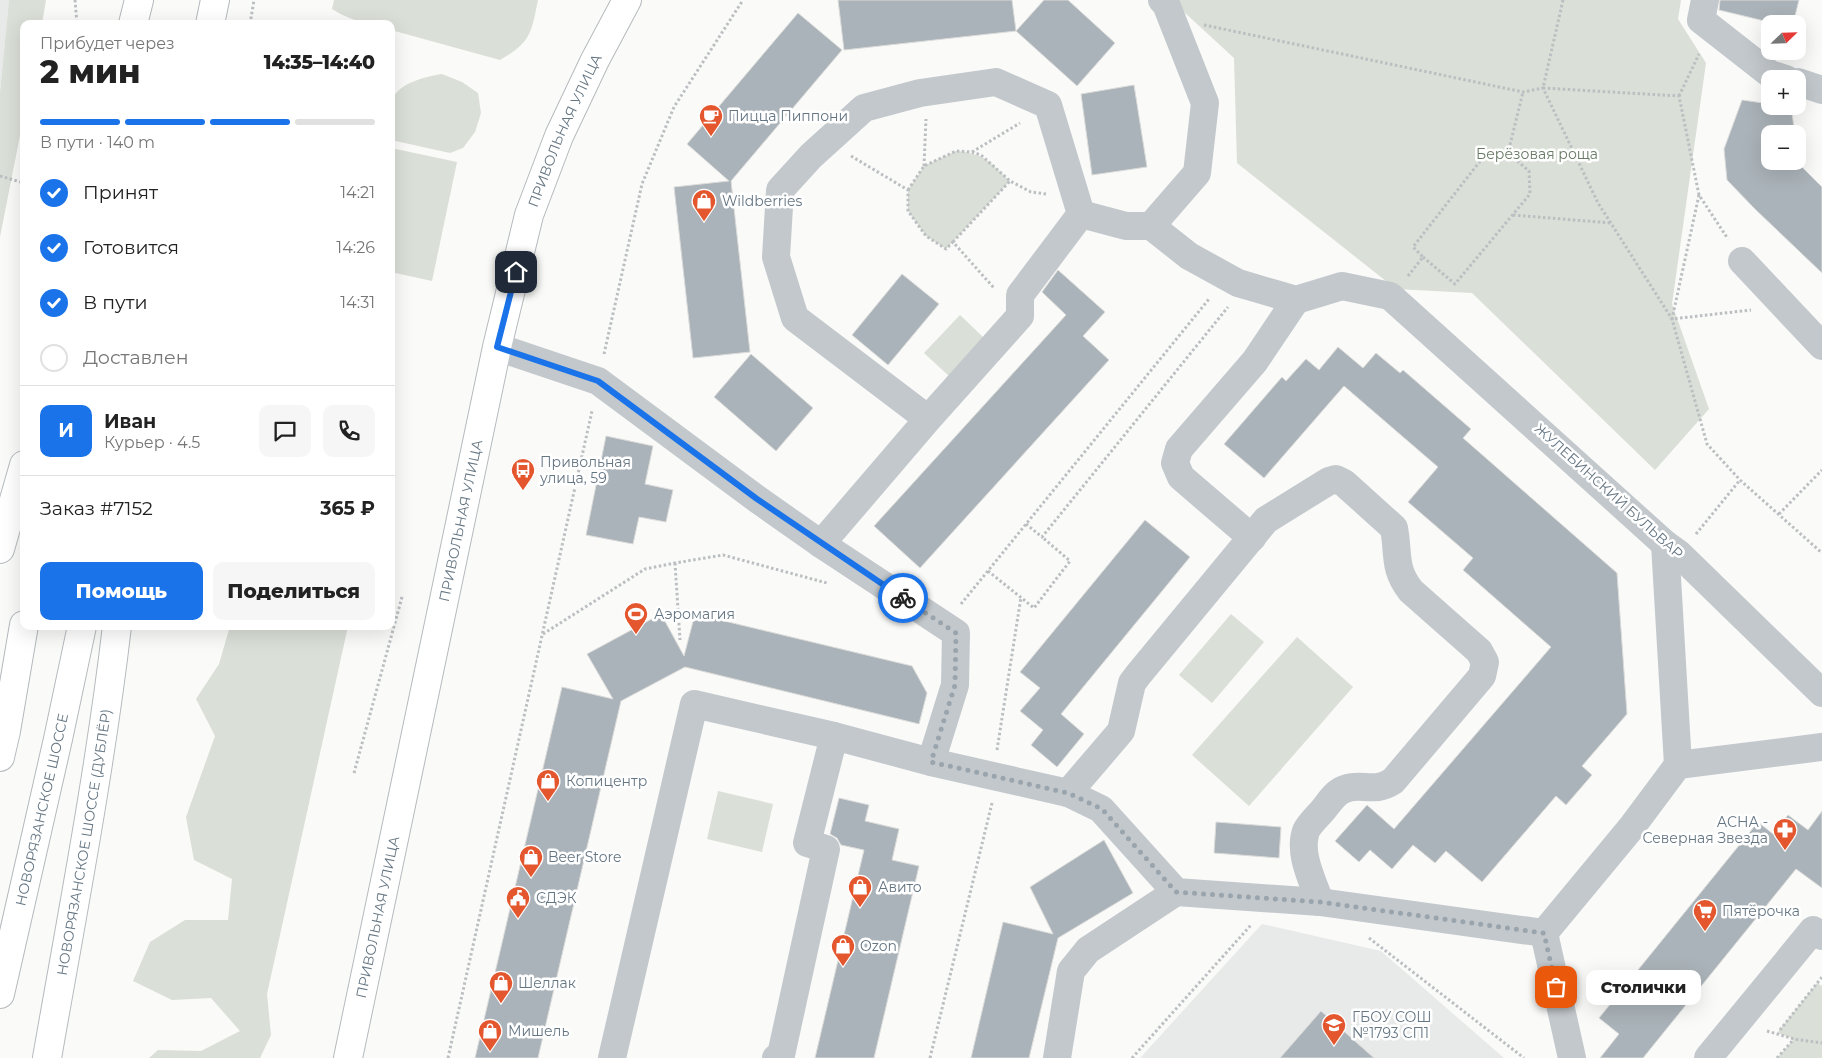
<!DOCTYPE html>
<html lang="ru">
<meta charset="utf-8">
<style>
:root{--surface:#fff;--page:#f6f6f6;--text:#222;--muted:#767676;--line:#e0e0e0;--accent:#1a73e8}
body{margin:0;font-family:Montserrat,sans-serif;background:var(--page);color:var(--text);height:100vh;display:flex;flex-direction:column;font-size:19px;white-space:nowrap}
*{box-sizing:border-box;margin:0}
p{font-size:16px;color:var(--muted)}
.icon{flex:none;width:28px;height:28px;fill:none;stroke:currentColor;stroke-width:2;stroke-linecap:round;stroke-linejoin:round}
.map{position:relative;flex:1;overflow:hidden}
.panel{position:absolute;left:20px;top:20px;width:375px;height:610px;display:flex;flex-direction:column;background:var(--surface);border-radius:10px;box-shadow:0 5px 20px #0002}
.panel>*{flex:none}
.needle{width:32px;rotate:67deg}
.fabs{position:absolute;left:1761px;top:15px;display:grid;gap:10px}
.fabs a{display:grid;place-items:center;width:45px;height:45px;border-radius:10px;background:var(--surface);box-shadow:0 5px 20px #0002;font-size:25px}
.pin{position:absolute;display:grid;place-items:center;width:42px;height:42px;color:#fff;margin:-21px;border-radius:10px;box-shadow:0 2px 8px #0006}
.courier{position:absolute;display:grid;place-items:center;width:50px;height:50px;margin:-25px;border:4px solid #1a73e8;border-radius:50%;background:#fff;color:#222;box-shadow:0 1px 6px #0007}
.bubble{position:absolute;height:35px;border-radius:10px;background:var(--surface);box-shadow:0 5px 20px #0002;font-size:16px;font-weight:800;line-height:35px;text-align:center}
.head em{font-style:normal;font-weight:800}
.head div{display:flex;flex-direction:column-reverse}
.head{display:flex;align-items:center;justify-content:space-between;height:85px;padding:0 20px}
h1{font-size:32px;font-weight:800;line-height:38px}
.bar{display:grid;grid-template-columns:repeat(4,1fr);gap:8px 5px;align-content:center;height:60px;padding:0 20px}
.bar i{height:6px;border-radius:4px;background:var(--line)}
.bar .active{background:var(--accent)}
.bar p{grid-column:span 4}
.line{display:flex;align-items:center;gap:12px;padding:0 20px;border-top:1px solid var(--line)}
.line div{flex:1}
.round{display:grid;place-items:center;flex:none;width:52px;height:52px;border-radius:10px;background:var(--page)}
ol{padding:0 20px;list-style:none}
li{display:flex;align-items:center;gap:15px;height:55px}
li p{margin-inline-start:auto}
li .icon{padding:5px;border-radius:50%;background:var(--accent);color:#fff;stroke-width:4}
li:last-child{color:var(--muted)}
li i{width:28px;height:28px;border:2px solid var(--line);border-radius:50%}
.action{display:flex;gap:10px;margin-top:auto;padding:10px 20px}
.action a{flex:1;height:58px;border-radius:10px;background:var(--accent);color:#fff;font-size:20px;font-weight:800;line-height:58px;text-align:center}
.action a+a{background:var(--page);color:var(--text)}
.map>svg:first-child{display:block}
.built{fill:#e8e9e9}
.green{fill:#dadfd7}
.building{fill:#aab3b9;stroke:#dcdcda}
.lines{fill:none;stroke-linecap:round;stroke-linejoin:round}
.major-casing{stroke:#b5babe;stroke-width:30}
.highway-casing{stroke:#b4b9bd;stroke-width:30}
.path{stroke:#bbbfc2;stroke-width:3;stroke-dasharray:2.5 2.5;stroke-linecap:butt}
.minor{stroke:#c3c8cc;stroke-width:28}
.major{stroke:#fff;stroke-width:28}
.highway{stroke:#fff;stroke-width:28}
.done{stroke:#99a4ac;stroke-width:5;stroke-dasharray:0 9}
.route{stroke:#1a73e8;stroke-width:6}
.labels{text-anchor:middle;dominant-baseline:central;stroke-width:5;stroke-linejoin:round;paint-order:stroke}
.poi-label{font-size:14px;fill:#657683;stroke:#fff;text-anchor:start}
.street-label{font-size:14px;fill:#657683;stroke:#fff}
.park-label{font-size:14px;fill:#687a64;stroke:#fff}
</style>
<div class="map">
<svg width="1822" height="1058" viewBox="0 0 1822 1058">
<rect width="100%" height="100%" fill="#fafaf8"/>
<!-- built -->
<g class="built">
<path d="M 0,0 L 9,0 L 0,92 Z"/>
<path d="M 1262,924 L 1381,951 L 1504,1058 L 1140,1058 Z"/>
</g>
<!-- green -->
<g class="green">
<path d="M 9,0 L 46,0 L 42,24 L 24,24 L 24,115 L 0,237 L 0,92 Z"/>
<path d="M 334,0 L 538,0 C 531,34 531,42 500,60 L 391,30 L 391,24 C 367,24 353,22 332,9 Z"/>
<path d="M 1171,0 L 1681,0 L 1678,19 L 1706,63 L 1672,304 L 1709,409 L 1655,470 L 1472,293 L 1396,289 L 1237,163 L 1234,58 Z"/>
<path d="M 442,74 L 462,82 L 478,93 L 481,113 L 475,132 L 463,148 L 450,153 L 391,140 C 391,128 389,115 391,104 C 395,83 425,77 442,74 Z"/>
<path d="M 391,148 L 457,162 L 432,281 L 391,272 Z"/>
<path d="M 956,151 C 986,154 988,161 1010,181 L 946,249 L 926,236 L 908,211 L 908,190 L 924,166 Z"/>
<path d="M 960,315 L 984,338 L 949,376 L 924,353 Z"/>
<path d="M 1231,614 L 1264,642 L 1212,703 L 1179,675 Z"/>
<path d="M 230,626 L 348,626 L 267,994 L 271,1035 L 260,1058 L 149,1058 L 158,1050 L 201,1051 L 240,1031 L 211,998 L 172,1000 L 133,981 L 150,942 L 185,920 L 228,920 L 232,879 L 194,860 L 186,817 L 215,736 L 196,699 L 219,664 Z"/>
<path d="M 1297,637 L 1353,687 L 1249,806 L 1192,755 Z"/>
<path d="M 718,791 L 773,804 L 762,852 L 707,839 Z"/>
<path d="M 1817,983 L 1822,986 L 1822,1058 L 1777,1058 L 1794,1039 L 1777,1033 Z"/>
</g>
<!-- building -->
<g class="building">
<path d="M 838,0 L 1012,0 L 1016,31 L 844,50 Z"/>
<path d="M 1044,0 L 1068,0 L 1115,43 L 1077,86 L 1016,31 Z"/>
<path d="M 1720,0 L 1799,0 L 1793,24 L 1777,24 L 1719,10 Z"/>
<path d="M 798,13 L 842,50 L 731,181 L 750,352 L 693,358 L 674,187 L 729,181 L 687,144 Z"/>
<path d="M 1134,85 L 1147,167 L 1092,175 L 1081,94 Z"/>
<path d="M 1742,100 L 1770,104 L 1770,106 L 1791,107 L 1795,134 L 1770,134 L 1770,161 L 1798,161 L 1798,155 L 1799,164 L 1822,187 L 1822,273 L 1755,209 L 1727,180 L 1724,149 Z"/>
<path d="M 1058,270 L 1105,312 L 1083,336 L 1109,360 L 920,568 L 874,526 L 1066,315 L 1042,292 Z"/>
<path d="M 902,274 L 939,304 L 888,365 L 852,335 Z"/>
<path d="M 1338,347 L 1363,368 L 1376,353 L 1400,373 L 1403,370 L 1471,429 L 1463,438 L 1617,573 L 1627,714 L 1582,766 L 1592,775 L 1566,805 L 1556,796 L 1482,882 L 1446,851 L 1435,863 L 1413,845 L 1392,869 L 1370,850 L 1359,862 L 1335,841 L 1367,805 L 1394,829 L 1551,647 L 1463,570 L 1473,558 L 1408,502 L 1438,467 L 1344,386 L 1264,478 L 1224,444 L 1282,377 L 1286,381 L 1306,359 L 1319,370 Z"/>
<path d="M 751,354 L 813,408 L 776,451 L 714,397 Z"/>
<path d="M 606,436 L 653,446 L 645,484 L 673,490 L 666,522 L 639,517 L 633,544 L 586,535 Z"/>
<path d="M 1145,520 L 1190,557 L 1061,714 L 1084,734 L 1057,767 L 1031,745 L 1043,730 L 1020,711 L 1040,688 L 1020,672 Z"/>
<path d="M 661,614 L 684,656 L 695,614 L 912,666 L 927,693 L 919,724 L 685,667 L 621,701 L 538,1058 L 475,1058 L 562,687 L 613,699 L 587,654 Z"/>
<path d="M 839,798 L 869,805 L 865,821 L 899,829 L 892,860 L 919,866 L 874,1058 L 815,1058 L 864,850 L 841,845 L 837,838 L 830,834 Z"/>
<path d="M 1822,811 L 1822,888 L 1796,869 L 1643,1058 L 1600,1058 L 1619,1034 L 1599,1018 L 1758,822 L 1773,834 L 1788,815 L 1808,830 Z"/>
<path d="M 1216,822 L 1281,827 L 1279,858 L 1214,853 Z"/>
<path d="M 1104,840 L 1133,893 L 1058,938 L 1029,1058 L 971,1058 L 1003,922 L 1053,934 L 1030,887 Z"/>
<path d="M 1321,1011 L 1374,1058 L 1280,1058 Z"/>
</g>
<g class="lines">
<!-- major casing -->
<g class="major-casing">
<g id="major">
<path d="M 0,549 L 24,465"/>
<path id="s1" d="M 47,1058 C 72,915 100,771 117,626"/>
<path id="s2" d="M 348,1058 L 497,347 L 529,215 L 559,136 L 595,60 L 627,0"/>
</g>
</g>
<!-- highway casing -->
<g class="highway-casing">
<g id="highway">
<path d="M 133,24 L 139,0"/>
<path d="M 210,24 L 215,0"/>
<path d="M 0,757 L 6,731 L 24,625"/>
<path id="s3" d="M 0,994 L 58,739 L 82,626"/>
</g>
</g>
<!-- path -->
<g class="path">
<path d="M 75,0 L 77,24"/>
<path d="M 1563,0 L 1543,88 L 1679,96 L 1699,195 L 1728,239"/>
<path d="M 250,24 L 254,0"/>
<path d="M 1204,25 L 1523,92 L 1543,88 L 1598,203 L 1672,319 L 1707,444 L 1740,480 L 1822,553"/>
<path d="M 1679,96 L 1699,54"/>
<path d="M 972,152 L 1020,123"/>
<path d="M 851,156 L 908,190 L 908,211 L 926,236 L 946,249 L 953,242 L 994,288"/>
<path d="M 924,166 L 926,119"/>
<path d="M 0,176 L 24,183"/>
<path d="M 908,190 L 924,166 L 956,151 L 972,152 L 981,155 L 1010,181 L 1031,192 L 1046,194"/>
<path d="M 1699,195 L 1672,319 L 1751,310"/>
<path d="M 1513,215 L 1611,223"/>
<path d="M 953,242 L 1010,181"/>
<path d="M 1423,257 L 1455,284 L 1530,194 L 1529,171 L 1508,153"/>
<path d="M 1408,276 L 1423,257 L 1413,247 L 1481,160 L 1508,153 L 1523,92"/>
<path d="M 604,354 L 642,184 L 674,107 L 743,0"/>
<path d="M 1779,514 L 1822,470"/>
<path d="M 1026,524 L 1042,537 L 1228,307"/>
<path d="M 1696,534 L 1740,480"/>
<path d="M 675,563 L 680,640"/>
<path d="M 988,571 L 1034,608 L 1070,561 L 1042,537"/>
<path d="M 961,604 L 1209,299"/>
<path d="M 543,634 L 645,569 L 675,563 L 723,555 L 827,583"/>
<path d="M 997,750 L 1021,597"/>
<path d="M 354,773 L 402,597"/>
<path d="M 1369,938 L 1524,1058"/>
<path d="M 1780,1030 L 1822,977"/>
<path d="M 1767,1031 L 1794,1039 L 1822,1043"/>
<path d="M 448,1058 L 592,411"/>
<path d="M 930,1058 L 992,803"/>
<path d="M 1132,1058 L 1251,925"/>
<path d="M 1777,1058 L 1794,1039"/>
</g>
<!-- minor -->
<g class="minor">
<path d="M 1162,0 L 1166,4 L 1205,103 L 1197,173 L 1151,226 L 1189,256 L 1238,283 L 1296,300 L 1342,286 L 1390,296 L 1665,544 L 1679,554 L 1822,693"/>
<path d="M 1705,0 L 1701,20 L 1770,74 L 1786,79"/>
<path d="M 1798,82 L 1822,90"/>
<path d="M 1081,214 L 1126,226 L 1151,226"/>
<path d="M 1742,261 L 1822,346"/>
<path d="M 497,347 L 598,381 L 757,499 L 821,544 L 956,633 L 955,685 L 931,762 L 1068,793 L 1101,809 L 1176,892 L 1320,902 L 1544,933 L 1631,828 L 1678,765 L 1822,747"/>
<path d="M 1252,538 L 1181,477 L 1175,463 L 1179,449 L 1255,361 L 1296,300"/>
<path d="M 821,544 L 928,419 L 1020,316 L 1020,295 L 1081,214 L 1048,105 L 996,82 L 920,93 L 864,108 L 811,156 L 780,190 L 776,257 L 795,318 L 928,419"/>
<path d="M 1665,544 L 1678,765"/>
<path d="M 1068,793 L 1121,731 L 1132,683 L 1138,675 L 1266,520 L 1329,481 L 1336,479 L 1344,483 L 1394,528 C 1399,555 1393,568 1411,591 L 1479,651 L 1485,662 L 1482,676 L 1393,781 C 1373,794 1362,782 1345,789 C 1335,792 1329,803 1323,810 C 1318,816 1309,824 1306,831 C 1298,854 1313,881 1320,902"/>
<path d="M 1544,933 L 1572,1058"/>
<path d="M 612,1058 L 694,704 L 834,736 L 931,762"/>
<path d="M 776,1058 L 781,1055 L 826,849 L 807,843 L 834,736"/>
<path d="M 1057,1058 L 1071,971 L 1088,950 L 1176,892"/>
<path d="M 1708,1058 L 1813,930 L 1822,936"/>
</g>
<!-- major -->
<use href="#major" class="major"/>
<!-- highway -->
<use href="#highway" class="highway"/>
</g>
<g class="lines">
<!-- done -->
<path class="done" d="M 903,598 L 956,633 L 955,685 L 931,762 L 1068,793 L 1102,809 L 1176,892 L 1320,902 L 1544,933 L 1556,987"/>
<!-- route -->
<path class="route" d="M 516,272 L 497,347 L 598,381 L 757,499 L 903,598"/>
</g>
<!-- icons -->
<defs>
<g id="cafe-pin" transform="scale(1.25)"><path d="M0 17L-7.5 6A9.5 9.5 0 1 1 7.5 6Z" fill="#e4572e" stroke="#fff"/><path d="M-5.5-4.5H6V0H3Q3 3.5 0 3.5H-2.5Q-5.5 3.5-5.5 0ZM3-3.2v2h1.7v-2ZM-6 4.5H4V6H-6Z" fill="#fff"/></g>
<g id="shop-pin" transform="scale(1.25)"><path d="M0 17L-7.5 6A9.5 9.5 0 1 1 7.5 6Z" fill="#e4572e" stroke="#fff"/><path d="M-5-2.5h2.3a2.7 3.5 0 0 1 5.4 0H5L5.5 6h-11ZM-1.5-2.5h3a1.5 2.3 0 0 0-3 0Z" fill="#fff"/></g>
<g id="bus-pin" transform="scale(1.25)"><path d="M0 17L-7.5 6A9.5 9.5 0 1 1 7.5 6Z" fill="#e4572e" stroke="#fff"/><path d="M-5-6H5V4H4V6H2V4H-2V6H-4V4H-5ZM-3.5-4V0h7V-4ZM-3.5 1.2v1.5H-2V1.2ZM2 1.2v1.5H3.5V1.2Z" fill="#fff"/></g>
<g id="stadium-pin" transform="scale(1.25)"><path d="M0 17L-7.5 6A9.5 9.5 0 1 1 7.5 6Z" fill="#e4572e" stroke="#fff"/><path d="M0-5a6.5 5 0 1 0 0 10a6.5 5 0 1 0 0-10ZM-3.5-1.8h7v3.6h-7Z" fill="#fff"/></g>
<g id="pharmacy-pin" transform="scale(1.25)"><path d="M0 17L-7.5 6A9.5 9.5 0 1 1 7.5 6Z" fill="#e4572e" stroke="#fff"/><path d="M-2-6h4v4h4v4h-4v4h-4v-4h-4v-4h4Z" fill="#fff"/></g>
<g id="civic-pin" transform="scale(1.25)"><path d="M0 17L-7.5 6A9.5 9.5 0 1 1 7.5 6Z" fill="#e4572e" stroke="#fff"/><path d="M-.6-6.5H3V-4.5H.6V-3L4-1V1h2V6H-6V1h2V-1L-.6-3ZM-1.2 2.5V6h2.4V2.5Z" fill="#fff"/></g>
<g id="supermarket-pin" transform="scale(1.25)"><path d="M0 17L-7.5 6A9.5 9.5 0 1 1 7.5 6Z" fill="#e4572e" stroke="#fff"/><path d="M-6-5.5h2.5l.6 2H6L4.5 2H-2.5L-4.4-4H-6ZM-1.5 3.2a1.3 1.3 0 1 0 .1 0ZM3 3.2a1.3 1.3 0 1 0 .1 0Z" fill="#fff"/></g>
<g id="school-pin" transform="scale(1.25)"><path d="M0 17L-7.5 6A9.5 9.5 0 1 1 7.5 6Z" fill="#e4572e" stroke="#fff"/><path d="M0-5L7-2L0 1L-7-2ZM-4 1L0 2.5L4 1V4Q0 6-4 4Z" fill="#fff"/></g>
</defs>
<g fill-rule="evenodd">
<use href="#cafe-pin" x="711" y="116"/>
<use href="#shop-pin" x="704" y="201"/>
<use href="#bus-pin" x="523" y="470"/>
<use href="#stadium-pin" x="636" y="614"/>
<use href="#shop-pin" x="548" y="781"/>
<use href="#pharmacy-pin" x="1785" y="830"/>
<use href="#shop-pin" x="531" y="857"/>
<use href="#shop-pin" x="860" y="887"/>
<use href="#civic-pin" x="518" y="898"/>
<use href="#supermarket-pin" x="1705" y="911"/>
<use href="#shop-pin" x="843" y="946"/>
<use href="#shop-pin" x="501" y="983"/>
<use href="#school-pin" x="1334" y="1025"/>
<use href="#shop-pin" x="490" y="1031"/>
</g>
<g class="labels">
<!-- poi labels -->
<g class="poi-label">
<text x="728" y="116">Пицца Пиппони</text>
<text x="722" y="201">Wildberries</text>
<text x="540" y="462">Привольная<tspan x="540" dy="16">улица, 59</tspan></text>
<text x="654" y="614">Аэромагия</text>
<text x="566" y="781">Копицентр</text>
<text x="1768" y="822" text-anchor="end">АСНА -<tspan x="1768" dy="16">Северная Звезда</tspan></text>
<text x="548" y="857">Beer Store</text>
<text x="878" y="887">Авито</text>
<text x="536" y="898">СДЭК</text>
<text x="1722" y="911">Пятёрочка</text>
<text x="860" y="946">Ozon</text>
<text x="518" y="983">Шеллак</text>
<text x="1352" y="1017">ГБОУ СОШ<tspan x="1352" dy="16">№1793 СП1</tspan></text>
<text x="508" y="1031">Мишель</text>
</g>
<!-- street labels -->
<g class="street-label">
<text stroke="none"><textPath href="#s2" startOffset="954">ПРИВОЛЬНАЯ УЛИЦА</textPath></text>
<text transform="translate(1609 491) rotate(42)">ЖУЛЕБИНСКИЙ БУЛЬВАР</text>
<text stroke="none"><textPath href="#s2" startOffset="549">ПРИВОЛЬНАЯ УЛИЦА</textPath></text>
<text stroke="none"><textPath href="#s3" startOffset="189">НОВОРЯЗАНСКОЕ ШОССЕ</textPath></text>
<text stroke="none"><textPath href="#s1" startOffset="219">НОВОРЯЗАНСКОЕ ШОССЕ (ДУБЛЁР)</textPath></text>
<text stroke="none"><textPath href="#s2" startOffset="144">ПРИВОЛЬНАЯ УЛИЦА</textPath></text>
</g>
<!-- park labels -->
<g class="park-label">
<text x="1537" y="154">Берёзовая роща</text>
</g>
</g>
</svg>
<div class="fabs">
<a><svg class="needle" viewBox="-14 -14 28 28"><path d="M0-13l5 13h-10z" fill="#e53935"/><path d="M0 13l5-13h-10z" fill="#767676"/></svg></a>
<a>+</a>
<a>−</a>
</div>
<div class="pin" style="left:1556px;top:987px;background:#ea580c"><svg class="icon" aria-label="bag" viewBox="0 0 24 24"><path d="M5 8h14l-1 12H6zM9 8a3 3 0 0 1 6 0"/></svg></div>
<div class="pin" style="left:516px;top:272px;background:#1f2937"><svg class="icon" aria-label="home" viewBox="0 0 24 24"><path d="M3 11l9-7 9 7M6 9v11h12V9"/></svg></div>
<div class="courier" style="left:903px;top:598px"><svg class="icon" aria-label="bike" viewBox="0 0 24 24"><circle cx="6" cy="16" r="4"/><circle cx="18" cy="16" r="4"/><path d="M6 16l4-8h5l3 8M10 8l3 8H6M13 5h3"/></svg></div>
<div class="bubble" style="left:1586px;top:970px;width:115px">Столички</div>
<section class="panel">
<div class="head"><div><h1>2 мин</h1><p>Прибудет через</p></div><em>14:35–14:40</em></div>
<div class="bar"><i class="active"></i><i class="active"></i><i class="active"></i><i></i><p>В пути · 140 m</p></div>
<ol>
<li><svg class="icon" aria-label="check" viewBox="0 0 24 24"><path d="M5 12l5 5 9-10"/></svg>Принят<p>14:21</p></li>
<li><svg class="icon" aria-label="check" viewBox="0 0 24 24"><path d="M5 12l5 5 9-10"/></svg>Готовится<p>14:26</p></li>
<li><svg class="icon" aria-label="check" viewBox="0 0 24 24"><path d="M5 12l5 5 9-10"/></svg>В пути<p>14:31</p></li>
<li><i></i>Доставлен</li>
</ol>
<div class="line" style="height:90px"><b class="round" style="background:var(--accent);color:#fff">И</b><div><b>Иван</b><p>Курьер · 4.5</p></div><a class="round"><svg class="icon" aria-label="chat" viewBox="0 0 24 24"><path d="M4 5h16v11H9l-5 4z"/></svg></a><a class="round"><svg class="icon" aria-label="phone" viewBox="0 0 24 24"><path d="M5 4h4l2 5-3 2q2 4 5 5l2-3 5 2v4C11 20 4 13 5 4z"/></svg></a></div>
<div class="line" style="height:65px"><div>Заказ #7152</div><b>365 ₽</b></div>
<div class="action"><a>Помощь</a><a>Поделиться</a></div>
</section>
</div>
